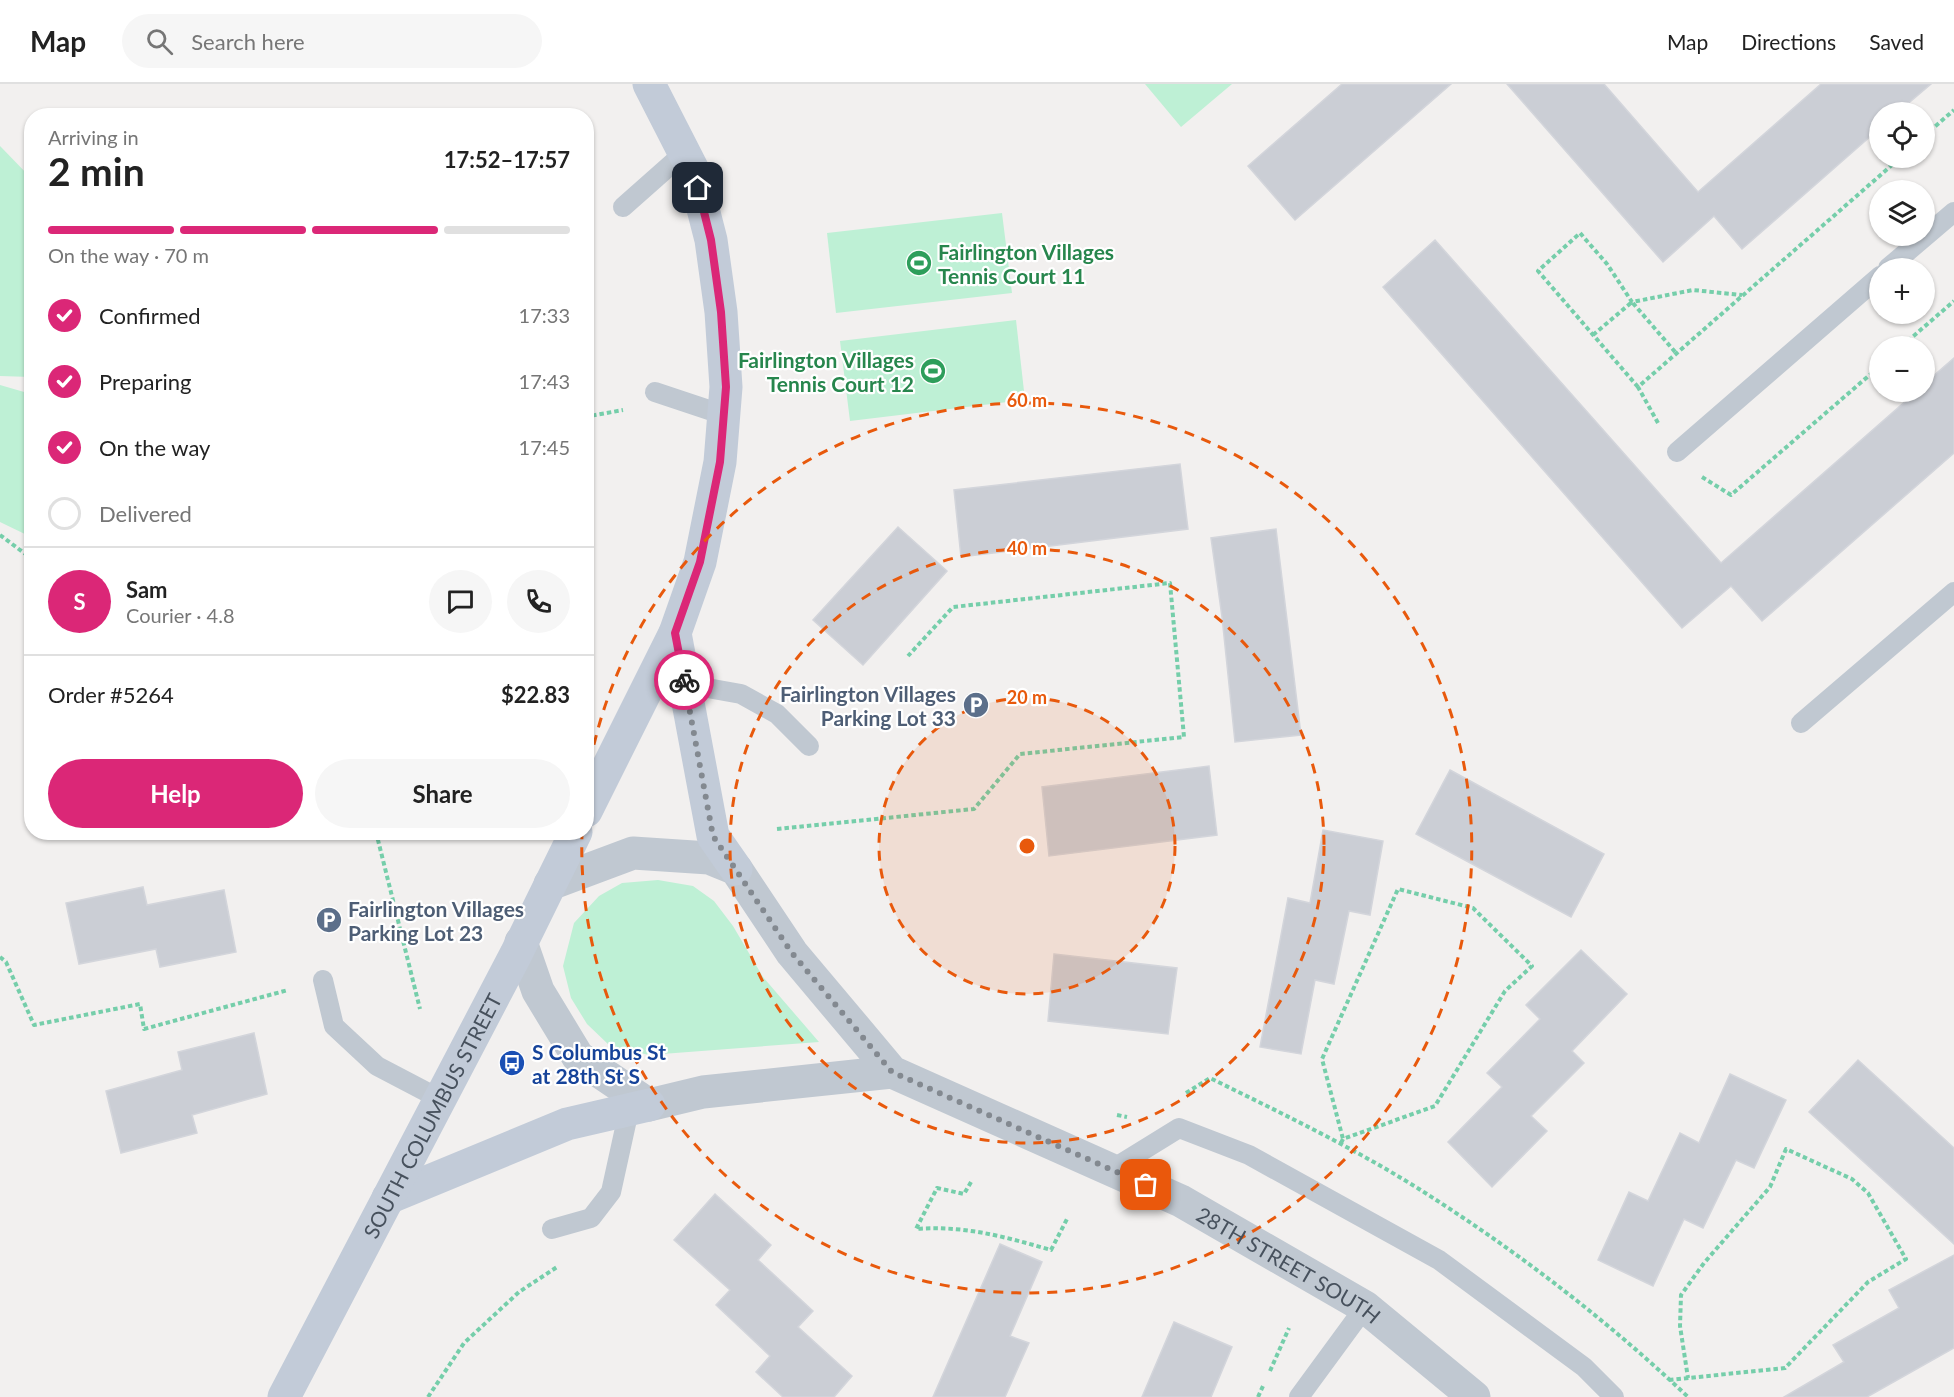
<!DOCTYPE html>
<meta charset="utf-8">
<style>
:root{--surface:#fff;--page:#f6f6f6;--text:#222;--muted:#767676;--line:#e0e0e0;--accent:#db2777}
body{margin:0;font-family:Lato,sans-serif;background:var(--page);color:var(--text);height:100vh;display:flex;flex-direction:column;font-size:22px;white-space:nowrap}
*{box-sizing:border-box;margin:0}
p{font-size:20px;color:var(--muted)}
.icon{flex:none;width:33px;height:33px;fill:none;stroke:currentColor;stroke-width:2;stroke-linecap:round;stroke-linejoin:round}
.map{position:relative;flex:1;overflow:hidden}
.details{position:absolute;left:24px;top:24px;width:570px;height:732px;display:flex;flex-direction:column;background:var(--surface);border-radius:24px;box-shadow:0 2px 4px #0004}
.details>*{flex:none}
.tools{position:absolute;left:1869px;top:18px;display:grid;gap:12px}
.tools a{display:grid;place-items:center;width:66px;height:66px;border-radius:50%;background:var(--surface);box-shadow:0 2px 4px #0004;font-size:30px}
.pin{position:absolute;display:grid;place-items:center;width:51px;height:51px;color:#fff;margin:-26px;border-radius:12px;box-shadow:0 3px 9px #0006}
.courier{position:absolute;display:grid;place-items:center;width:60px;height:60px;margin:-30px;border:4px solid #db2777;border-radius:50%;background:#fff;color:#222;box-shadow:0 2px 8px #0007}
.head em{font-style:normal;font-weight:700}
.head div{display:flex;flex-direction:column-reverse}
.head{display:flex;align-items:center;justify-content:space-between;height:102px;padding:0 24px}
h1{font-size:39px;font-weight:700;line-height:45px}
.bar{display:grid;grid-template-columns:repeat(4,1fr);gap:9px 6px;align-content:center;height:72px;padding:0 24px}
.bar i{height:8px;border-radius:4px;background:var(--line)}
.bar .current{background:var(--accent)}
.bar p{grid-column:span 4}
.line{display:flex;align-items:center;gap:15px;padding:0 24px;border-top:2px solid var(--line)}
.line div{flex:1}
.round{display:grid;place-items:center;flex:none;width:63px;height:63px;border-radius:32px;background:var(--page)}
ol{padding:0 24px;list-style:none}
li{display:flex;align-items:center;gap:18px;height:66px}
li p{margin-inline-start:auto}
li .icon{padding:6px;border-radius:50%;background:var(--accent);color:#fff;stroke-width:4}
li:last-child{color:var(--muted)}
li i{width:33px;height:33px;border:3px solid var(--line);border-radius:50%}
.cta{display:flex;gap:12px;margin-top:auto;padding:12px 24px}
.cta a{flex:1;height:69px;border-radius:36px;background:var(--accent);color:#fff;font-size:24px;font-weight:700;line-height:69px;text-align:center}
.cta a+a{background:var(--page);color:var(--text)}
header{display:flex;align-items:center;gap:36px;box-sizing:border-box;height:84px;padding:0 30px;background:var(--surface);border-bottom:2px solid var(--line)}
header strong{font-size:28px}
nav{display:flex;gap:33px;margin-inline-start:auto;font-size:21px}
.search{width:420px;height:54px;background:var(--page);display:flex;align-items:center;gap:15px;box-sizing:border-box;padding:0 21px;border-radius:33px;color:var(--muted);font-size:22px}
.map>svg:first-child{display:block}
.green{fill:#bef0d5}
.building{fill:#cbced5;stroke:#d3d5db;stroke-width:1.5}
.lines{fill:none;stroke-linecap:round;stroke-linejoin:round}
.path{stroke:#75ceaa;stroke-width:4;stroke-dasharray:4.5 3;stroke-linecap:butt}
.lane{stroke:#c0c8d1;stroke-width:20}
.street{stroke:#c0c8d1;stroke-width:33}
.secondary{stroke:#c2cbd8;stroke-width:33}
.done{stroke:#838990;stroke-width:6;stroke-dasharray:0 10.8}
.route{stroke:#db2777;stroke-width:8}
.ring{fill:none;stroke:#e8590c;stroke-width:3;stroke-dasharray:10 8}
.labels{text-anchor:middle;dominant-baseline:central;stroke-width:4.5;stroke-linejoin:round;paint-order:stroke}
.leisure-label{font-size:21px;font-weight:bold;fill:#27864d;stroke:#fff;text-anchor:start}
.service-label{font-size:21px;font-weight:bold;fill:#4e5e75;stroke:#fff;text-anchor:end}
.transit-label{font-size:21px;font-weight:bold;fill:#164399;stroke:#fff;text-anchor:start}
.street-label{font-size:21px;fill:#47515d;stroke:#fff}
.centre{fill:#e8590c;stroke:#fff;stroke-width:3}
.ring-label{font-size:18px;text-anchor:middle;font-weight:bold;fill:#e8590c;stroke:#fff;stroke-width:4.5;stroke-linejoin:round;paint-order:stroke}
</style>
<header>
<strong>Map</strong>
<div class="search"><svg class="icon" aria-label="search" viewBox="0 0 24 24"><circle cx="10" cy="10" r="6"/><path d="M15 15l6 6"/></svg>Search here</div>
<nav><a>Map</a><a>Directions</a><a>Saved</a></nav>
</header>
<div class="map">
<svg width="1954" height="1313" viewBox="0 0 1954 1313">
<rect width="100%" height="100%" fill="#f2f0ef"/>
<!-- green -->
<g class="green">
<path d="M 1145,0 L 1232,0 L 1181,43 Z"/>
<path d="M 0,62 L 31,94 L 31,293 L 0,292 Z"/>
<path d="M 1002,129 L 1012,209 L 836,229 L 827,149 Z"/>
<path d="M 1016,236 L 1025,316 L 850,337 L 840,257 Z"/>
<path d="M 0,301 L 31,310 L 31,453 L 0,438 Z"/>
<path d="M 658,796 L 693,802 L 714,817 L 733,842 L 763,893 L 819,958 L 649,971 L 610,962 L 587,940 L 571,914 L 563,882 L 574,839 L 599,812 L 622,799 Z"/>
</g>
<!-- building -->
<g class="building">
<path d="M 1342,0 L 1451,0 L 1295,136 L 1248,82 Z"/>
<path d="M 1507,0 L 1604,0 L 1698,108 L 1821,0 L 1931,0 L 1898,28 L 1880,28 L 1880,44 L 1742,165 L 1714,132 L 1663,178 Z"/>
<path d="M 1435,156 L 1721,479 L 1916,308 L 1924,308 L 1924,300 L 1954,274 L 1954,369 L 1762,537 L 1731,502 L 1682,544 L 1383,203 Z"/>
<path d="M 1180,380 L 1188,445 L 961,473 L 954,406 Z"/>
<path d="M 898,443 L 947,487 L 863,581 L 813,536 Z"/>
<path d="M 1276,445 L 1301,651 L 1235,658 L 1222,533 L 1211,454 Z"/>
<path d="M 1209,682 L 1217,751 L 1049,772 L 1042,703 Z"/>
<path d="M 1450,686 L 1604,770 L 1571,833 L 1416,750 Z"/>
<path d="M 1323,746 L 1383,757 L 1370,831 L 1349,827 L 1334,900 L 1315,896 L 1301,970 L 1260,963 L 1288,814 L 1310,819 Z"/>
<path d="M 143,803 L 147,821 L 224,806 L 236,868 L 160,883 L 156,865 L 79,880 L 66,819 Z"/>
<path d="M 1581,866 L 1627,910 L 1572,967 L 1584,979 L 1531,1032 L 1547,1047 L 1492,1103 L 1448,1058 L 1502,1003 L 1487,989 L 1540,935 L 1526,921 Z"/>
<path d="M 1054,870 L 1177,884 L 1168,950 L 1048,937 Z"/>
<path d="M 254,949 L 267,1010 L 192,1031 L 197,1049 L 121,1069 L 106,1007 L 182,986 L 178,968 Z"/>
<path d="M 1858,976 L 1954,1064 L 1954,1160 L 1809,1028 Z"/>
<path d="M 1730,990 L 1786,1016 L 1754,1084 L 1736,1076 L 1703,1144 L 1684,1135 L 1653,1202 L 1598,1176 L 1629,1108 L 1648,1117 L 1680,1049 L 1699,1059 Z"/>
<path d="M 715,1110 L 771,1161 L 758,1176 L 813,1227 L 798,1243 L 852,1292 L 834,1313 L 783,1313 L 756,1288 L 770,1272 L 716,1221 L 730,1206 L 674,1156 Z"/>
<path d="M 1000,1160 L 1042,1178 L 1010,1252 L 1029,1259 L 1005,1313 L 933,1313 Z"/>
<path d="M 1954,1171 L 1954,1264 L 1867,1313 L 1784,1313 L 1844,1278 L 1833,1261 L 1899,1224 L 1889,1206 Z"/>
<path d="M 1174,1238 L 1232,1263 L 1211,1313 L 1142,1313 Z"/>
</g>
<g class="lines">
<!-- path -->
<g class="path">
<path d="M 1924,52 L 1954,26"/>
<path d="M 1593,251 L 1632,218 L 1676,269"/>
<path d="M 1902,262 L 1954,217"/>
<path d="M 1638,303 L 1538,187 L 1580,149 L 1607,180 L 1632,218 L 1693,206 L 1742,211"/>
<path d="M 586,312 L 590,332 L 623,326"/>
<path d="M 1658,339 L 1638,303 L 1900,74"/>
<path d="M 1702,393 L 1731,411 L 1880,282"/>
<path d="M 0,451 L 32,475"/>
<path d="M 777,745 L 974,725 L 1020,670 L 1184,653 L 1170,499 L 953,523 L 908,572"/>
<path d="M 376,748 L 420,925"/>
<path d="M 0,873 L 6,878 L 34,941 L 140,920 L 144,945 L 288,906"/>
<path d="M 1186,1009 L 1210,994 C 1281,1029 1352,1063 1419,1105 C 1514,1165 1606,1235 1688,1313"/>
<path d="M 1117,1031 L 1127,1033"/>
<path d="M 1341,1059 L 1343,1055 L 1435,1022 L 1505,907 L 1532,882 L 1473,824 L 1398,805 L 1322,975 L 1343,1055"/>
<path d="M 971,1098 L 964,1110 L 937,1104 L 916,1145 C 963,1141 1006,1153 1051,1166 L 1067,1135"/>
<path d="M 1270,1287 L 1289,1244"/>
<path d="M 1669,1296 L 1785,1284 L 1868,1198 L 1906,1175 L 1868,1109 L 1852,1095 L 1786,1065 L 1770,1103 L 1704,1179 L 1681,1211 L 1680,1242 L 1688,1294"/>
<path d="M 428,1313 L 464,1259 L 519,1208 L 557,1183"/>
<path d="M 1258,1313 L 1263,1302"/>
</g>
<!-- lane -->
<g class="lane">
<path d="M 623,123 L 684,69"/>
<path d="M 1888,184 L 1954,128"/>
<path d="M 655,308 L 724,331"/>
<path d="M 1677,368 L 1880,192"/>
<path d="M 685,600 L 741,610 L 777,630 L 809,662"/>
<path d="M 1801,639 L 1954,508"/>
<path d="M 323,896 L 334,942 L 377,982 L 440,1015"/>
<path d="M 1111,1086 L 1179,1044 L 1249,1071 L 1439,1176 L 1584,1283 L 1614,1313"/>
<path d="M 552,1145 L 591,1134 L 611,1108 L 629,1026"/>
<path d="M 1299,1313 L 1365,1223"/>
</g>
<!-- street -->
<g class="street">
<path id="s1" d="M 550,800 L 633,769 L 709,774 L 736,785 L 792,869 L 892,988 L 1181,1117 L 1365,1223 L 1474,1313"/>
<path d="M 521,858 L 538,907 L 578,973 L 649,1021 L 703,1008 L 892,988"/>
</g>
<!-- secondary -->
<g class="secondary">
<path d="M 675,549 L 713,752 L 736,785"/>
<path d="M 586,727 L 675,549 L 700,478 L 720,378 L 726,303 L 721,228 L 711,156 L 693,86 L 649,0"/>
<path d="M 388,1114 L 567,1040 L 649,1021"/>
<path id="s2" d="M 284,1313 L 516,870 L 576,748"/>
</g>
</g>
<g class="lines">
<!-- done -->
<path class="done" d="M 684,596 L 713,752 L 792,869 L 892,988 L 1146,1101"/>
<!-- route -->
<path class="route" d="M 684,596 L 675,549 L 700,478 L 720,378 L 726,303 L 721,228 L 711,156 L 698,104"/>
</g>
<!-- distance rings -->
<circle cx="1027" cy="762" r="148" fill="#e8590c" fill-opacity=".12"/>
<g class="ring">
<circle cx="1027" cy="762" r="148"/>
<circle cx="1027" cy="762" r="297"/>
<path d="M587 696A445 445 0 1 1 582 750"/>
</g>
<!-- icons -->
<defs>
<g id="stadium-disc" transform="scale(1.35)"><circle r="9.5" fill="#2e9e5b" stroke="#fff"/><path d="M0-5a6.5 5 0 1 0 0 10a6.5 5 0 1 0 0-10ZM-3.5-1.8h7v3.6h-7Z" fill="#fff"/></g>
<g id="parking-disc" transform="scale(1.35)"><circle r="9.5" fill="#5c6f8a" stroke="#fff"/><path d="M-3.5-5.5H1a3.5 3.5 0 0 1 0 7H-1V5.5H-3.5ZM-1-3.4V-.6H.8a1.4 1.4 0 0 0 0-2.8Z" fill="#fff"/></g>
<g id="bus-disc" transform="scale(1.35)"><circle r="9.5" fill="#1a4fb4" stroke="#fff"/><path d="M-5-6H5V4H4V6H2V4H-2V6H-4V4H-5ZM-3.5-4V0h7V-4ZM-3.5 1.2v1.5H-2V1.2ZM2 1.2v1.5H3.5V1.2Z" fill="#fff"/></g>
</defs>
<g fill-rule="evenodd">
<use href="#stadium-disc" x="919" y="179"/>
<use href="#stadium-disc" x="933" y="287"/>
<use href="#parking-disc" x="976" y="621"/>
<use href="#parking-disc" x="329" y="836"/>
<use href="#bus-disc" x="512" y="979"/>
</g>
<g class="labels">
<!-- leisure labels -->
<g class="leisure-label">
<text x="938" y="167">Fairlington Villages<tspan x="938" dy="24">Tennis Court 11</tspan></text>
<text x="914" y="275" text-anchor="end">Fairlington Villages<tspan x="914" dy="24">Tennis Court 12</tspan></text>
</g>
<!-- service labels -->
<g class="service-label">
<text x="956" y="609">Fairlington Villages<tspan x="956" dy="24">Parking Lot 33</tspan></text>
<text x="348" y="824" text-anchor="start">Fairlington Villages<tspan x="348" dy="24">Parking Lot 23</tspan></text>
</g>
<!-- transit labels -->
<g class="transit-label">
<text x="532" y="967">S Columbus St<tspan x="532" dy="24">at 28th St S</tspan></text>
</g>
<!-- street labels -->
<g class="street-label">
<text stroke="none"><textPath href="#s2" startOffset="318">SOUTH COLUMBUS STREET</textPath></text>
<text stroke="none"><textPath href="#s1" startOffset="892">28TH STREET SOUTH</textPath></text>
</g>
</g>
<circle cx="1027" cy="762" r="9" class="centre"/>
<g class="ring-label">
<text x="1027" y="323">60 m</text>
<text x="1027" y="471">40 m</text>
<text x="1027" y="620">20 m</text>
</g>
</svg>
<div class="tools">
<a><svg class="icon" aria-label="locate" viewBox="0 0 24 24"><circle cx="12" cy="12" r="6"/><path d="M12 2v4M12 18v4M2 12h4M18 12h4"/></svg></a>
<a><svg class="icon" aria-label="layers" viewBox="0 0 24 24"><path d="M12 4l9 5-9 5-9-5zM3 14l9 5 9-5"/></svg></a>
<a>+</a>
<a>−</a>
</div>
<div class="pin" style="left:1146px;top:1101px;background:#ea580c"><svg class="icon" aria-label="bag" viewBox="0 0 24 24"><path d="M5 8h14l-1 12H6zM9 8a3 3 0 0 1 6 0"/></svg></div>
<div class="pin" style="left:698px;top:104px;background:#1f2937"><svg class="icon" aria-label="home" viewBox="0 0 24 24"><path d="M3 11l9-7 9 7M6 9v11h12V9"/></svg></div>
<div class="courier" style="left:684px;top:596px"><svg class="icon" aria-label="bike" viewBox="0 0 24 24"><circle cx="6" cy="16" r="4"/><circle cx="18" cy="16" r="4"/><path d="M6 16l4-8h5l3 8M10 8l3 8H6M13 5h3"/></svg></div>
<section class="details">
<div class="head"><div><h1>2 min</h1><p>Arriving in</p></div><em>17:52–17:57</em></div>
<div class="bar"><i class="current"></i><i class="current"></i><i class="current"></i><i></i><p>On the way · 70 m</p></div>
<ol>
<li><svg class="icon" aria-label="check" viewBox="0 0 24 24"><path d="M5 12l5 5 9-10"/></svg>Confirmed<p>17:33</p></li>
<li><svg class="icon" aria-label="check" viewBox="0 0 24 24"><path d="M5 12l5 5 9-10"/></svg>Preparing<p>17:43</p></li>
<li><svg class="icon" aria-label="check" viewBox="0 0 24 24"><path d="M5 12l5 5 9-10"/></svg>On the way<p>17:45</p></li>
<li><i></i>Delivered</li>
</ol>
<div class="line" style="height:108px"><b class="round" style="background:var(--accent);color:#fff">S</b><div><b>Sam</b><p>Courier · 4.8</p></div><a class="round"><svg class="icon" aria-label="chat" viewBox="0 0 24 24"><path d="M4 5h16v11H9l-5 4z"/></svg></a><a class="round"><svg class="icon" aria-label="phone" viewBox="0 0 24 24"><path d="M5 4h4l2 5-3 2q2 4 5 5l2-3 5 2v4C11 20 4 13 5 4z"/></svg></a></div>
<div class="line" style="height:78px"><div>Order #5264</div><b>$22.83</b></div>
<div class="cta"><a>Help</a><a>Share</a></div>
</section>
</div>
